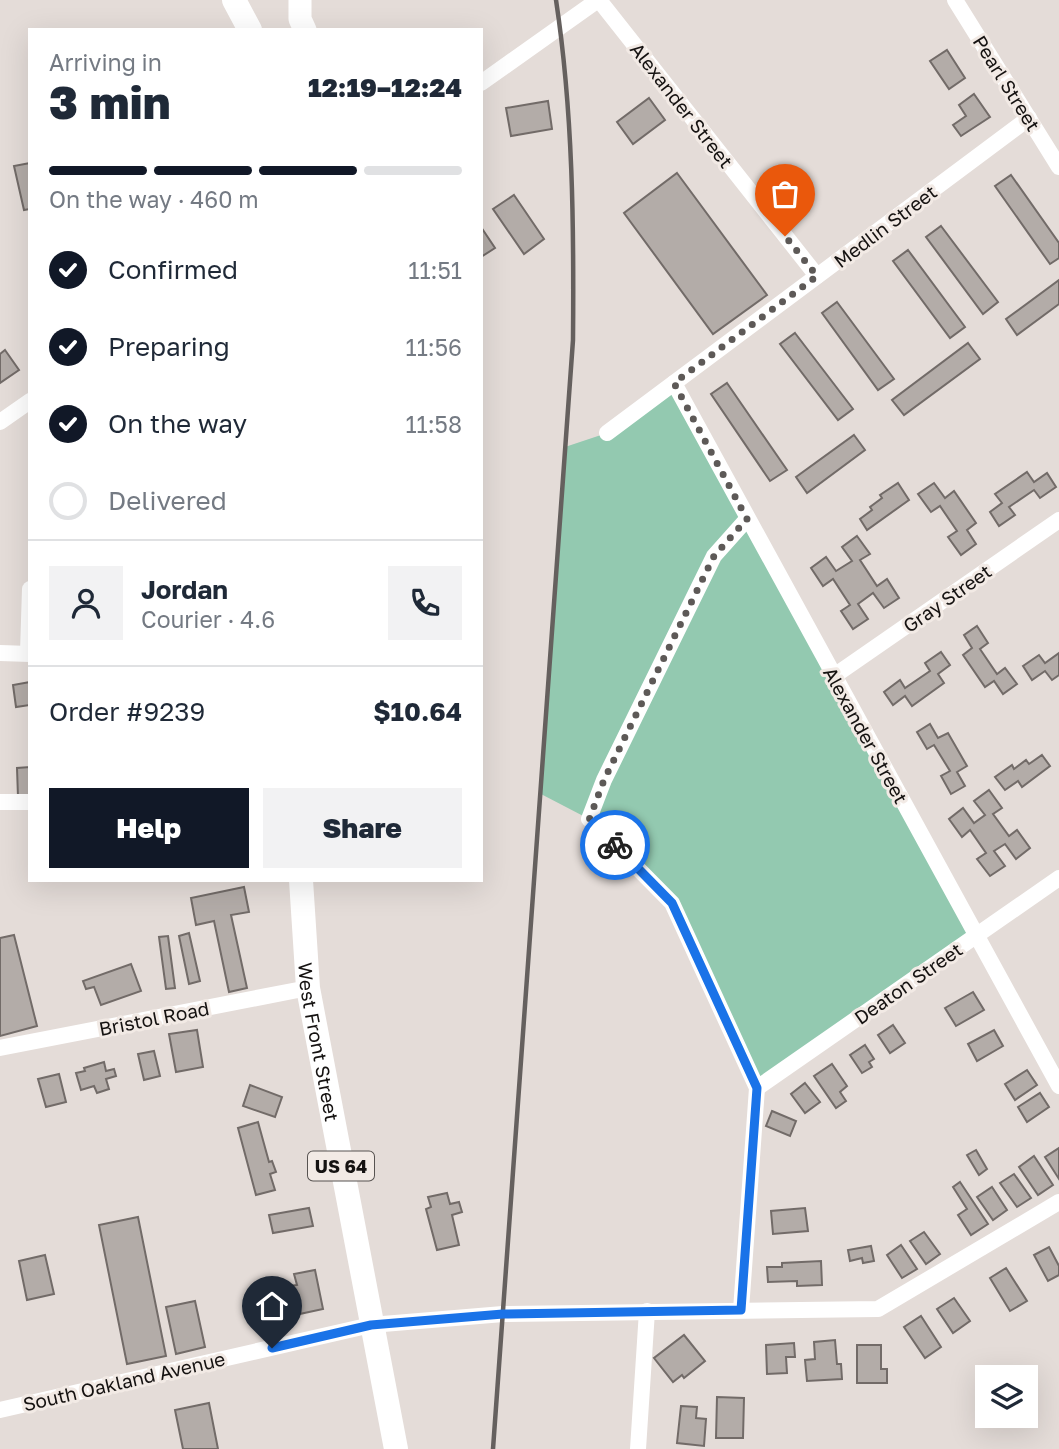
<!DOCTYPE html>
<meta charset="utf-8">
<style>
:root{--surface:#fff;--page:#f2f2f3;--text:#1f2937;--muted:#747a83;--line:#e0e1e3;--accent:#111827}
body{margin:0;font-family:"Golos Text",sans-serif;background:var(--page);color:var(--text);height:100vh;display:flex;flex-direction:column;font-size:26px;white-space:nowrap}
*{box-sizing:border-box;margin:0}
p{font-size:23px;color:var(--muted)}
.icon{flex:none;width:38px;height:38px;fill:none;stroke:currentColor;stroke-width:2;stroke-linecap:round;stroke-linejoin:round}
.map{position:relative;flex:1;overflow:hidden}
.drawer{position:absolute;left:28px;top:28px;width:455px;height:854px;display:flex;flex-direction:column;background:var(--surface);border-radius:0px;box-shadow:0 7px 28px #0002}
.drawer>*{flex:none}
.fabs{position:absolute;left:975px;top:1365px;display:grid;gap:14px}
.fabs a{display:grid;place-items:center;width:63px;height:63px;border-radius:0px;background:var(--surface);box-shadow:0 7px 28px #0002;font-size:35px}
.pin{position:absolute;display:grid;place-items:center;width:60px;height:60px;color:#fff;margin:-72px -30px;border-radius:50% 50% 50% 0;rotate:-45deg;box-shadow:0 0 7px #0007}
.pin .icon{rotate:45deg}
.courier{position:absolute;display:grid;place-items:center;width:70px;height:70px;margin:-35px;border:5px solid #1a73e8;border-radius:50%;background:#fff;color:#222;box-shadow:0 2px 9px #0007}
.headline em{font-style:normal;font-weight:800}
.headline div{display:flex;flex-direction:column-reverse}
.headline{display:flex;align-items:center;justify-content:space-between;height:119px;padding:0 21px}
h1{font-size:46px;font-weight:800;line-height:52px}
.bar{display:grid;grid-template-columns:repeat(4,1fr);gap:10px 7px;align-content:center;height:84px;padding:0 21px}
.bar i{height:9px;border-radius:5px;background:var(--line)}
.bar .selected{background:var(--accent)}
.bar p{grid-column:span 4}
.line{display:flex;align-items:center;gap:18px;padding:0 21px;border-top:2px solid var(--line)}
.line div{flex:1}
.round{display:grid;place-items:center;flex:none;width:74px;height:74px;border-radius:0px;background:var(--page)}
ol{padding:0 21px;list-style:none}
li{display:flex;align-items:center;gap:21px;height:77px}
li p{margin-inline-start:auto}
li .icon{padding:7px;border-radius:50%;background:var(--accent);color:#fff;stroke-width:4}
li:last-child{color:var(--muted)}
li i{width:38px;height:38px;border:4px solid var(--line);border-radius:50%}
.action{display:flex;gap:14px;margin-top:auto;padding:14px 21px}
.action a{flex:1;height:80px;border-radius:0px;background:var(--accent);color:#fff;font-size:28px;font-weight:800;line-height:80px;text-align:center}
.action a+a{background:var(--page);color:var(--text)}
.map>svg:first-child{display:block}
.green{fill:#93c9b0}
.building{fill:#b3aca8;stroke:#726b68;stroke-width:2}
.lines{fill:none;stroke-linecap:round;stroke-linejoin:round}
.street{stroke:#fff;stroke-width:16}
.secondary{stroke:#fff;stroke-width:23}
.primary{stroke:#fff;stroke-width:24}
.rail{stroke:#65605e;stroke-width:4.5}
.done{stroke:#5d5957;stroke-width:7;stroke-dasharray:0 12.6}
.route{stroke:#1a73e8;stroke-width:9}
.labels{text-anchor:middle;dominant-baseline:central;stroke-width:6;stroke-linejoin:round;paint-order:stroke}
.shield{fill:#f2eae5;stroke:#575351;stroke-width:2}
.shield-label{font-size:18px;font-weight:bold;fill:#151211}
.street-label{font-size:19px;fill:#151211;stroke:#f2eae5}
</style>
<div class="map">
<svg width="1059" height="1449" viewBox="0 0 1059 1449">
<rect width="100%" height="100%" fill="#e4dcd8"/>
<!-- green -->
<path class="green" d="M 674,383 L 977,936 L 757,1088 L 672,903 L 589,819 L 539,793 L 565,447 L 607,433 Z"/>
<!-- building -->
<g class="building">
<path d="M 947,50 L 965,78 L 949,89 L 930,61 Z"/>
<path d="M 974,94 L 990,117 L 961,136 L 953,125 L 966,116 L 959,105 Z"/>
<path d="M 649,98 L 665,120 L 633,144 L 617,122 Z"/>
<path d="M 548,101 L 552,129 L 511,136 L 506,108 Z"/>
<path d="M 30,163 L 30,209 L 24,210 L 14,166 Z"/>
<path d="M 677,173 L 767,295 L 713,334 L 624,213 Z"/>
<path d="M 1011,175 L 1059,243 L 1059,258 L 1050,264 L 995,186 Z"/>
<path d="M 514,195 L 544,239 L 524,254 L 493,209 Z"/>
<path d="M 941,226 L 998,302 L 983,314 L 926,237 Z"/>
<path d="M 481,227 L 495,248 L 481,257 Z"/>
<path d="M 908,250 L 965,327 L 950,338 L 893,261 Z"/>
<path d="M 1059,280 L 1059,304 L 1017,335 L 1006,319 Z"/>
<path d="M 837,302 L 894,379 L 878,390 L 822,313 Z"/>
<path d="M 795,333 L 853,409 L 838,420 L 780,344 Z"/>
<path d="M 968,343 L 980,359 L 904,415 L 892,400 Z"/>
<path d="M 5,350 L 19,370 L 0,383 L 0,354 Z"/>
<path d="M 727,383 L 787,470 L 770,481 L 711,394 Z"/>
<path d="M 854,435 L 865,450 L 807,493 L 796,477 Z"/>
<path d="M 1027,472 L 1034,482 L 1047,473 L 1056,487 L 1040,498 L 1034,490 L 1009,507 L 1015,515 L 999,526 L 990,512 L 1002,503 L 995,494 Z"/>
<path d="M 898,483 L 909,500 L 867,530 L 860,519 L 872,510 L 870,507 L 882,498 L 880,495 Z"/>
<path d="M 934,483 L 945,498 L 954,491 L 976,523 L 967,530 L 976,544 L 961,555 L 948,537 L 957,531 L 940,506 L 931,512 L 918,494 Z"/>
<path d="M 857,536 L 870,554 L 860,560 L 877,586 L 887,579 L 899,598 L 884,608 L 873,593 L 858,604 L 868,619 L 853,629 L 841,611 L 850,605 L 833,579 L 823,586 L 811,568 L 826,557 L 836,571 L 852,561 L 842,547 Z"/>
<path d="M 977,626 L 988,643 L 980,649 L 997,674 L 1005,668 L 1017,684 L 1003,694 L 994,681 L 985,687 L 963,655 L 972,648 L 964,635 Z"/>
<path d="M 941,652 L 950,665 L 938,674 L 944,683 L 912,706 L 905,696 L 893,705 L 884,692 L 900,680 L 905,688 L 930,671 L 925,663 Z"/>
<path d="M 1059,653 L 1059,675 L 1052,680 L 1045,671 L 1032,680 L 1023,666 L 1039,655 L 1045,663 Z"/>
<path d="M 30,682 L 30,705 L 16,707 L 13,685 Z"/>
<path d="M 930,724 L 938,738 L 948,733 L 967,766 L 957,772 L 965,786 L 951,794 L 941,776 L 950,771 L 934,745 L 927,749 L 917,732 Z"/>
<path d="M 1042,755 L 1050,766 L 1022,787 L 1018,781 L 1005,790 L 995,777 L 1012,765 L 1014,769 L 1026,760 L 1029,764 Z"/>
<path d="M 30,767 L 30,797 L 18,797 L 17,768 Z"/>
<path d="M 989,790 L 1002,808 L 993,814 L 1009,836 L 1017,830 L 1030,848 L 1016,859 L 1005,844 L 994,851 L 1005,866 L 990,876 L 977,859 L 986,853 L 970,830 L 962,837 L 949,819 L 963,808 L 974,823 L 985,815 L 974,801 Z"/>
<path d="M 244,887 L 249,912 L 231,915 L 247,988 L 229,992 L 214,921 L 196,925 L 191,898 Z"/>
<path d="M 189,933 L 200,981 L 189,984 L 179,936 Z"/>
<path d="M 14,935 L 37,1026 L 0,1036 L 0,938 Z"/>
<path d="M 168,936 L 175,988 L 166,989 L 159,937 Z"/>
<path d="M 131,964 L 141,991 L 101,1005 L 94,987 L 86,989 L 83,981 Z"/>
<path d="M 973,992 L 984,1010 L 956,1026 L 945,1008 Z"/>
<path d="M 893,1025 L 905,1043 L 890,1053 L 878,1035 Z"/>
<path d="M 197,1030 L 203,1067 L 176,1072 L 169,1034 Z"/>
<path d="M 994,1030 L 1003,1046 L 977,1061 L 968,1044 Z"/>
<path d="M 865,1045 L 874,1059 L 869,1062 L 872,1067 L 862,1073 L 850,1055 Z"/>
<path d="M 154,1051 L 160,1076 L 144,1080 L 138,1054 Z"/>
<path d="M 104,1062 L 106,1071 L 114,1069 L 116,1076 L 106,1079 L 109,1089 L 97,1093 L 94,1086 L 81,1090 L 76,1073 L 85,1071 L 84,1068 Z"/>
<path d="M 832,1064 L 847,1086 L 840,1092 L 846,1101 L 836,1108 L 814,1076 Z"/>
<path d="M 1027,1070 L 1037,1085 L 1015,1100 L 1005,1084 Z"/>
<path d="M 59,1074 L 66,1102 L 46,1107 L 38,1079 Z"/>
<path d="M 805,1083 L 820,1102 L 805,1113 L 791,1094 Z"/>
<path d="M 250,1085 L 282,1097 L 275,1117 L 243,1106 Z"/>
<path d="M 1040,1093 L 1049,1107 L 1027,1122 L 1018,1107 Z"/>
<path d="M 772,1111 L 796,1121 L 790,1136 L 766,1126 Z"/>
<path d="M 258,1122 L 269,1162 L 272,1161 L 276,1172 L 270,1174 L 275,1190 L 256,1195 L 238,1128 Z"/>
<path d="M 1059,1148 L 1059,1179 L 1045,1157 Z"/>
<path d="M 976,1150 L 987,1169 L 979,1175 L 967,1155 Z"/>
<path d="M 1034,1156 L 1053,1185 L 1038,1195 L 1019,1167 Z"/>
<path d="M 1014,1174 L 1031,1198 L 1017,1207 L 1000,1183 Z"/>
<path d="M 960,1182 L 988,1224 L 971,1235 L 958,1215 L 967,1209 L 953,1187 Z"/>
<path d="M 992,1187 L 1007,1210 L 993,1220 L 977,1197 Z"/>
<path d="M 447,1193 L 450,1204 L 459,1202 L 462,1212 L 452,1215 L 459,1245 L 437,1250 L 426,1209 L 431,1207 L 428,1197 Z"/>
<path d="M 309,1208 L 313,1226 L 273,1233 L 269,1215 Z"/>
<path d="M 805,1208 L 808,1231 L 773,1234 L 771,1211 Z"/>
<path d="M 138,1217 L 166,1356 L 127,1364 L 99,1225 Z"/>
<path d="M 924,1232 L 940,1254 L 926,1264 L 910,1241 Z"/>
<path d="M 901,1245 L 917,1269 L 902,1278 L 887,1255 Z"/>
<path d="M 871,1246 L 874,1261 L 863,1263 L 862,1258 L 850,1261 L 848,1250 Z"/>
<path d="M 1049,1247 L 1059,1266 L 1059,1275 L 1048,1281 L 1034,1255 Z"/>
<path d="M 45,1255 L 54,1294 L 27,1300 L 19,1261 Z"/>
<path d="M 821,1261 L 822,1285 L 797,1286 L 797,1281 L 768,1282 L 767,1267 L 782,1267 L 782,1263 Z"/>
<path d="M 1006,1268 L 1027,1301 L 1010,1311 L 990,1278 Z"/>
<path d="M 315,1270 L 323,1309 L 295,1315 L 289,1286 L 297,1285 L 294,1274 Z"/>
<path d="M 282,1293 L 288,1326 L 262,1331 L 256,1298 Z"/>
<path d="M 954,1298 L 970,1321 L 953,1333 L 937,1309 Z"/>
<path d="M 195,1301 L 205,1347 L 176,1354 L 166,1307 Z"/>
<path d="M 921,1316 L 941,1347 L 925,1358 L 904,1327 Z"/>
<path d="M 684,1335 L 705,1361 L 684,1378 L 682,1375 L 673,1382 L 654,1358 Z"/>
<path d="M 835,1340 L 837,1364 L 841,1364 L 842,1379 L 807,1381 L 805,1360 L 815,1359 L 814,1342 Z"/>
<path d="M 794,1343 L 795,1357 L 786,1357 L 787,1373 L 767,1374 L 766,1345 Z"/>
<path d="M 857,1345 L 881,1345 L 881,1369 L 887,1369 L 887,1383 L 857,1383 Z"/>
<path d="M 717,1397 L 744,1398 L 743,1438 L 716,1438 Z"/>
<path d="M 209,1403 L 218,1449 L 183,1449 L 175,1410 Z"/>
<path d="M 681,1406 L 697,1407 L 696,1418 L 706,1419 L 704,1446 L 677,1443 Z"/>
</g>
<g class="lines">
<!-- street -->
<g class="street">
<path d="M 599,0 L 817,276"/>
<path d="M 955,0 L 1059,167"/>
<path d="M 481,83 L 598,0"/>
<path d="M 674,383 L 1059,1086"/>
<path d="M 0,422 L 30,401"/>
<path d="M 607,433 L 1029,118"/>
<path d="M 0,653 L 30,654"/>
<path d="M 28,653 L 30,589"/>
<path d="M 834,676 L 1059,520"/>
<path d="M 0,802 L 30,802"/>
<path d="M 0,1048 L 308,988"/>
<path d="M 757,1088 L 1059,878"/>
<path d="M 741,1310 L 757,1088 L 672,903 L 589,819 L 604,780 L 714,556 L 747,519"/>
<path d="M 0,1410 L 371,1325 L 503,1314 L 878,1309 L 1059,1202"/>
<path d="M 638,1449 L 647,1311"/>
</g>
<!-- secondary -->
<path class="secondary" d="M 300,0 L 300,19 L 305,30"/>
<!-- primary -->
<g class="primary">
<path d="M 234,0 L 250,30"/>
<path id="s1" d="M 301,880 L 308,988 L 396,1449"/>
</g>
<!-- rail -->
<path class="rail" d="M 493,1449 L 573,340 C 574,226 573,112 556,0"/>
</g>
<g class="lines">
<!-- done -->
<path class="done" d="M 615,845 L 589,820 L 604,780 L 714,556 L 747,519 L 674,383 L 817,276 L 785,236"/>
<!-- route -->
<path class="route" d="M 272,1348 L 371,1325 L 503,1314 L 741,1310 L 757,1088 L 672,903 L 615,845"/>
</g>
<g class="labels">
<!-- shield labels -->
<rect class="shield" x="308" y="1151.5" width="66" height="29" rx="5"/>
<g class="shield-label">
<text x="341" y="1166">US 64</text>
</g>
<!-- street labels -->
<g class="street-label">
<text transform="translate(1007 83) rotate(58)">Pearl Street</text>
<text transform="translate(682 105) rotate(52)">Alexander Street</text>
<text transform="translate(885 226) rotate(-37)">Medlin Street</text>
<text transform="translate(947 598) rotate(-35)">Gray Street</text>
<text transform="translate(866 735) rotate(61)">Alexander Street</text>
<text transform="translate(908 983) rotate(-35)">Deaton Street</text>
<text transform="translate(154 1018) rotate(-11)">Bristol Road</text>
<text stroke="none"><textPath href="#s1" startOffset="163">West Front Street</textPath></text>
<text transform="translate(124 1381) rotate(-13)">South Oakland Avenue</text>
</g>
</g>
</svg>
<div class="fabs">
<a><svg class="icon" aria-label="layers" viewBox="0 0 24 24"><path d="M12 4l9 5-9 5-9-5zM3 14l9 5 9-5"/></svg></a>
</div>
<div class="pin" style="left:785px;top:236px;background:#ea580c"><svg class="icon" aria-label="bag" viewBox="0 0 24 24"><path d="M5 8h14l-1 12H6zM9 8a3 3 0 0 1 6 0"/></svg></div>
<div class="pin" style="left:272px;top:1348px;background:#1f2937"><svg class="icon" aria-label="home" viewBox="0 0 24 24"><path d="M3 11l9-7 9 7M6 9v11h12V9"/></svg></div>
<div class="courier" style="left:615px;top:845px"><svg class="icon" aria-label="bike" viewBox="0 0 24 24"><circle cx="6" cy="16" r="4"/><circle cx="18" cy="16" r="4"/><path d="M6 16l4-8h5l3 8M10 8l3 8H6M13 5h3"/></svg></div>
<section class="drawer">
<div class="headline"><div><h1>3 min</h1><p>Arriving in</p></div><em>12:19–12:24</em></div>
<div class="bar"><i class="selected"></i><i class="selected"></i><i class="selected"></i><i></i><p>On the way · 460 m</p></div>
<ol>
<li><svg class="icon" aria-label="check" viewBox="0 0 24 24"><path d="M5 12l5 5 9-10"/></svg>Confirmed<p>11:51</p></li>
<li><svg class="icon" aria-label="check" viewBox="0 0 24 24"><path d="M5 12l5 5 9-10"/></svg>Preparing<p>11:56</p></li>
<li><svg class="icon" aria-label="check" viewBox="0 0 24 24"><path d="M5 12l5 5 9-10"/></svg>On the way<p>11:58</p></li>
<li><i></i>Delivered</li>
</ol>
<div class="line" style="height:126px"><a class="round"><svg class="icon" aria-label="person" viewBox="0 0 24 24"><circle cx="12" cy="8" r="4"/><path d="M4 21q1-7 8-7t8 7"/></svg></a><div><b>Jordan</b><p>Courier · 4.6</p></div><a class="round"><svg class="icon" aria-label="phone" viewBox="0 0 24 24"><path d="M5 4h4l2 5-3 2q2 4 5 5l2-3 5 2v4C11 20 4 13 5 4z"/></svg></a></div>
<div class="line" style="height:91px"><div>Order #9239</div><b>$10.64</b></div>
<div class="action"><a>Help</a><a>Share</a></div>
</section>
</div>
